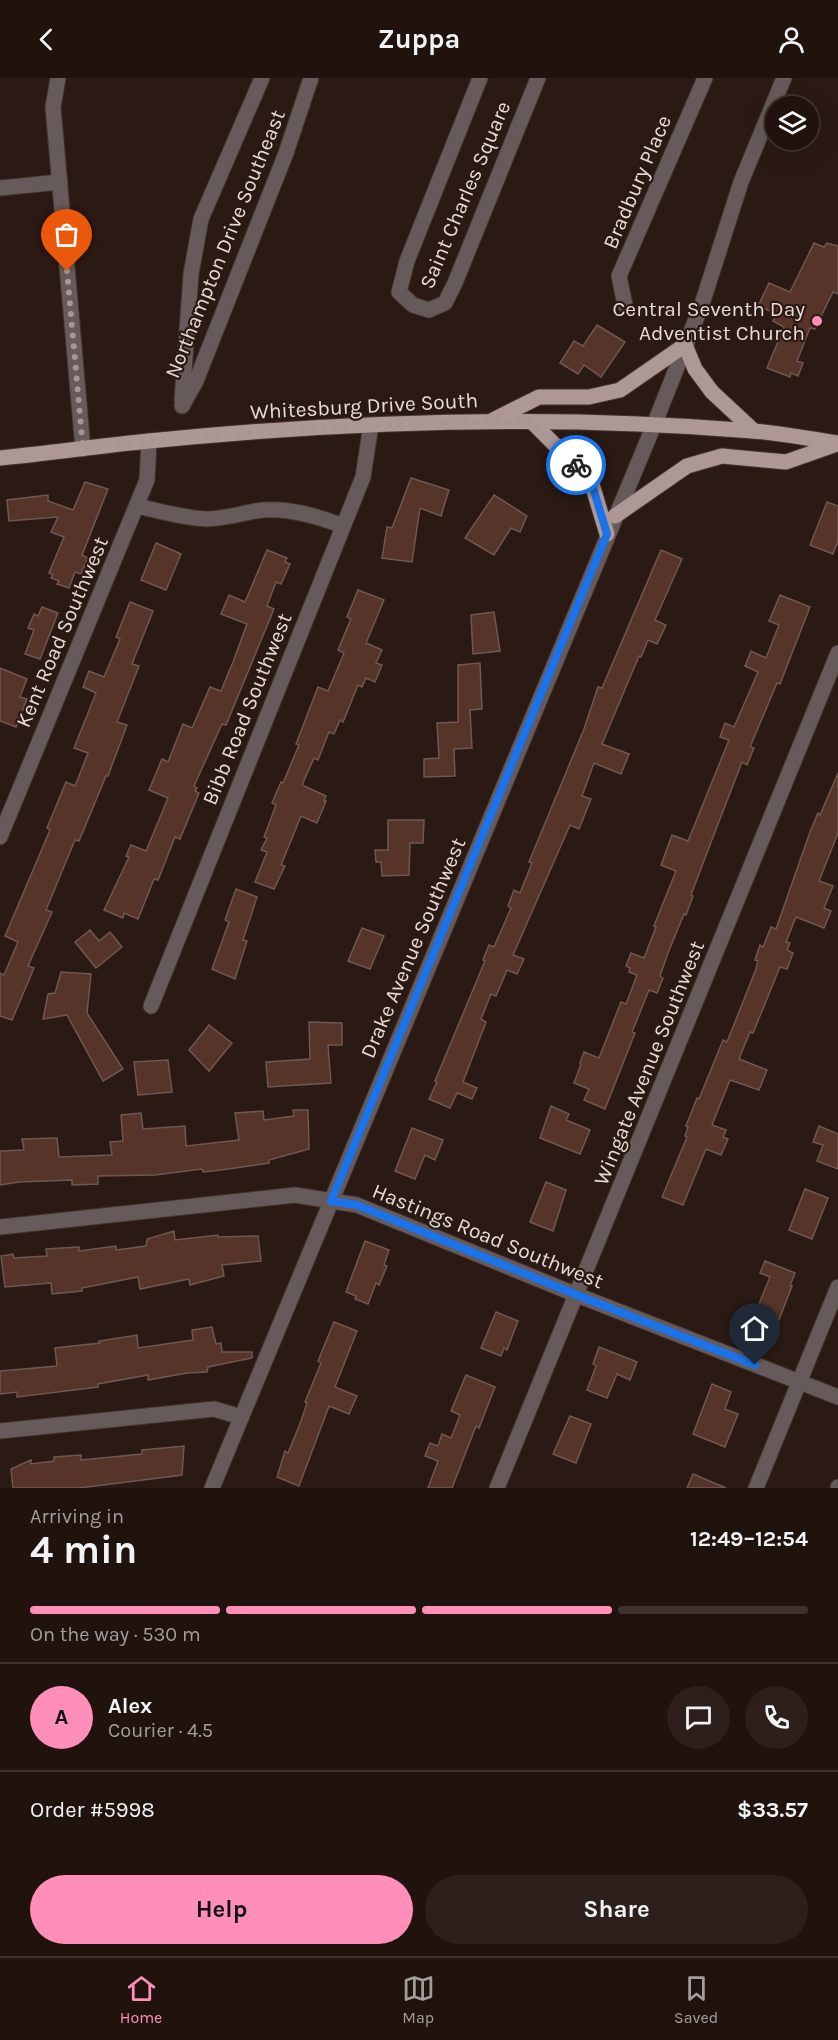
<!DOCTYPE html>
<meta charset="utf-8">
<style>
:root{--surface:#20130e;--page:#2d201c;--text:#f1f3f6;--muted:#a29e9e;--line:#3d322e;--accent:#ff8eb9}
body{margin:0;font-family:Karla,sans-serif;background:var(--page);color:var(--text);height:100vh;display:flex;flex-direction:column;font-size:22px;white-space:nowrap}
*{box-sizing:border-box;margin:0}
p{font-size:20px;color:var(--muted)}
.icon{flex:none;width:33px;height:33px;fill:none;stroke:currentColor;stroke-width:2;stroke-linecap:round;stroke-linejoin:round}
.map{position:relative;height:1410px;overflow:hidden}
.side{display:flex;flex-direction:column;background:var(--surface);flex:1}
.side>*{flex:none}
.controls{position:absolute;left:765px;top:18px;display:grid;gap:12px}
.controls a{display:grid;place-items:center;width:54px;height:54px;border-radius:50%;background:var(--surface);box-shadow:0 6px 24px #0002,0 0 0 2px var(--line);font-size:30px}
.pin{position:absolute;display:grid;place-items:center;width:51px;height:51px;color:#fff;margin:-62px -26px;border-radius:50% 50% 50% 0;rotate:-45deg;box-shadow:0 0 6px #0007}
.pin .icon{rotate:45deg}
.courier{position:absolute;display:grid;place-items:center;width:60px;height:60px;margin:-30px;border:4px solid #1a73e8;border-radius:50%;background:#fff;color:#222;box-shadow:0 2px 8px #0007}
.summary em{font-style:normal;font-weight:700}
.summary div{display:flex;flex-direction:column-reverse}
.summary{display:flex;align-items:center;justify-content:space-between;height:102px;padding:0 30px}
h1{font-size:39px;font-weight:700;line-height:45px}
.bar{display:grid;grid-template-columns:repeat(4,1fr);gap:9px 6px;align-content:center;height:72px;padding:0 30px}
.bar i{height:8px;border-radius:4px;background:var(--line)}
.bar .current{background:var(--accent)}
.bar p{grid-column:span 4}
.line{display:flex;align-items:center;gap:15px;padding:0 30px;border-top:2px solid var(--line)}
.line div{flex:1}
.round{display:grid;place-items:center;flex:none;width:63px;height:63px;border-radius:32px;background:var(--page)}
.button{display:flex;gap:12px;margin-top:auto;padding:12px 30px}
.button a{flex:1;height:69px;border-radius:36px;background:var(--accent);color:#111;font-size:24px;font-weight:700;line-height:69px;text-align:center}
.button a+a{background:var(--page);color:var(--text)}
header{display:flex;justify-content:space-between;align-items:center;height:78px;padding:0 30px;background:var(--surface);font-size:27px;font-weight:700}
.menu{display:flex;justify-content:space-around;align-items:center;height:84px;border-top:2px solid var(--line);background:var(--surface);font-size:16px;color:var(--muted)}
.menu a{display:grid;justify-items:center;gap:3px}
.menu .current{color:var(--accent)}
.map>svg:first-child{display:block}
.building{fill:#573429;stroke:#6e5851;stroke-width:1.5}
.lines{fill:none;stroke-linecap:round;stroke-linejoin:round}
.minor-casing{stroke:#45342e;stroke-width:17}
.major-casing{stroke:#45342e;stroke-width:17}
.minor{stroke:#665b5a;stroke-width:15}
.major{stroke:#ae9897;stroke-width:15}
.done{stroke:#a69792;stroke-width:6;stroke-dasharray:0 10.8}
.route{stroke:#1a73e8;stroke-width:8}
.poi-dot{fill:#ff8eb9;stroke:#2b1913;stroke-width:2}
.labels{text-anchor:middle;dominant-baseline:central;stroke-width:4.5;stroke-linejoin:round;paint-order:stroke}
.street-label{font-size:21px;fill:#e8dbd6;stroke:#2b1913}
.poi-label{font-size:21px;fill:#e8dbd6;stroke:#2b1913;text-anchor:end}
</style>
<header><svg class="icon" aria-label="back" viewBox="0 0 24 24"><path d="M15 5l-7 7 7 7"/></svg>Zuppa<svg class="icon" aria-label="person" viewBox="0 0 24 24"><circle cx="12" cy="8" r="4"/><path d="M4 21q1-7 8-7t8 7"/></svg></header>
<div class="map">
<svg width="838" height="1410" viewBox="0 0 838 1410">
<rect width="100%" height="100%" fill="#2b1913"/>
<!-- building -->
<g class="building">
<path d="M 814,165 L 824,169 L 827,165 L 838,168 L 838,216 L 833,214 L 815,251 L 810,250 L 797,283 L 803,285 L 798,298 L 791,295 L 790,299 L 767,290 L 784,249 L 773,243 L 777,236 L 758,228 L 769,205 L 790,214 Z"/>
<path d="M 597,247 L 625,264 L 601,299 L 584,287 L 578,296 L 560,285 L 574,263 L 583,268 Z"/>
<path d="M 411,400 L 449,412 L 441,438 L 420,430 L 412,484 L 382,480 L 387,449 L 392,450 Z"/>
<path d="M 85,404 L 108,411 L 82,477 L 88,480 L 81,496 L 75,494 L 69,510 L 57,506 L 59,503 L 51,500 L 53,497 L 49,495 L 64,459 L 51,454 L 58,439 L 9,443 L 7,422 L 48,417 L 48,423 L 73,432 Z"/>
<path d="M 494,417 L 527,438 L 520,454 L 511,450 L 494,477 L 465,460 Z"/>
<path d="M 827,424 L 838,428 L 838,463 L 833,476 L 810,467 Z"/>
<path d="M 156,465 L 181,476 L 166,512 L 141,502 Z"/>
<path d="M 267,472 L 287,480 L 285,484 L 290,486 L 281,506 L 276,504 L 267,528 L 274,531 L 226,647 L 222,646 L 194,708 L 197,710 L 195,713 L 199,715 L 180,761 L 175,759 L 158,802 L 154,801 L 138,841 L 124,835 L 123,840 L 104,832 L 129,779 L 126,778 L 131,767 L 146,773 L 168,720 L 149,712 L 162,681 L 168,684 L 183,646 L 192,650 L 210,609 L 221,613 L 233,584 L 247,546 L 221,536 L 229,517 L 245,524 Z"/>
<path d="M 661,472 L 682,481 L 655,542 L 666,547 L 657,566 L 648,562 L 641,579 L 639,578 L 602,666 L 629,676 L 621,696 L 594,685 L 582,718 L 591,721 L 579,751 L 570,747 L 513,877 L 524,881 L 517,896 L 507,892 L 496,918 L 491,916 L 481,941 L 486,944 L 463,1004 L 477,1010 L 472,1021 L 457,1015 L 450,1030 L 429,1021 L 437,1004 L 435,1003 L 485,883 L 483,882 L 489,867 L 494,869 L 511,830 L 508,828 L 514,812 L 520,815 L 532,785 L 529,784 L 584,651 L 598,609 L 602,610 Z"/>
<path d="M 358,512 L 384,522 L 366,565 L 382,572 L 376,585 L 382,587 L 375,604 L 366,600 L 362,609 L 358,607 L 343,644 L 340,642 L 334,656 L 329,654 L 318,682 L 314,680 L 302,707 L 326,718 L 324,723 L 326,723 L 317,745 L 301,738 L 281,787 L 285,788 L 274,811 L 255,804 L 267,774 L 261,772 L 267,760 L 264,759 L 276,727 L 272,725 L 281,704 L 283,705 L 299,667 L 296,666 L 318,609 L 328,613 L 344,575 L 338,572 L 351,541 L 347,539 Z"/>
<path d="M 780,517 L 810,529 L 780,606 L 777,605 L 750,669 L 754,670 L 747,687 L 742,684 L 713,759 L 691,817 L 693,818 L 686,837 L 684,836 L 668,875 L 660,898 L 663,900 L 657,915 L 649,912 L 632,954 L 635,955 L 605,1031 L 584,1022 L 589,1011 L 574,1005 L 581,986 L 580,985 L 584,974 L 599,980 L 621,924 L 626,926 L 637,897 L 629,894 L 630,890 L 626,888 L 631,875 L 644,880 L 656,849 L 654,848 L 676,793 L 661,787 L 672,757 L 688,763 L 729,662 L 720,659 L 725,645 L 734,649 L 758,594 L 745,588 L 751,573 L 766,580 L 779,547 L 769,543 Z"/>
<path d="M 130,524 L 153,533 L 132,586 L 139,588 L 117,644 L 127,647 L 108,698 L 106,698 L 79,763 L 75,762 L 46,832 L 52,834 L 28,888 L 34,890 L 12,942 L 0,938 L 0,895 L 4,897 L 18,864 L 5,858 L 50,752 L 47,750 L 66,704 L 75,708 L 88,675 L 74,670 L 96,615 L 83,609 L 89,593 L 104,599 L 120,561 L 116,559 Z"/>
<path d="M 42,529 L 58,535 L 40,581 L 25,576 L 34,552 L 28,550 L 34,536 L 38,538 Z"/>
<path d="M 494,534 L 500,573 L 473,576 L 471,537 Z"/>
<path d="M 480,585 L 482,631 L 470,632 L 472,670 L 454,671 L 455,698 L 424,699 L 424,681 L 439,680 L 437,645 L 458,644 L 458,587 Z"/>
<path d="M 0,590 L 27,601 L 20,619 L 27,621 L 16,649 L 0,643 Z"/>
<path d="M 838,695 L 838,755 L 819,803 L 833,808 L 824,830 L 831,833 L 824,850 L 796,839 L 786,864 L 790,865 L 787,872 L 793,875 L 787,891 L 780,889 L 753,955 L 750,954 L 739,981 L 767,992 L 759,1012 L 730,1002 L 712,1047 L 726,1052 L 723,1059 L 728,1061 L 721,1077 L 706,1071 L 683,1127 L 662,1119 L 687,1059 L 685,1058 L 688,1049 L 686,1048 L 697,1020 L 699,1021 L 723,962 L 727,964 L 756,891 L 758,883 L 755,882 L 760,867 L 763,869 L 771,849 L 776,851 L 810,754 L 818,735 L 820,737 Z"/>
<path d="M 388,742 L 424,742 L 423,765 L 410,765 L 409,797 L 382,798 L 381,784 L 376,784 L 375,772 L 388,772 Z"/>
<path d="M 236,811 L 257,819 L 243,862 L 247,863 L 235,901 L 212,891 L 229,844 L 225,842 Z"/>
<path d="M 362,850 L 384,858 L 370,891 L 348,883 Z"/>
<path d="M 90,852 L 99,863 L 110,854 L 122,869 L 96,890 L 75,864 Z"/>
<path d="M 61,894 L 91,896 L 87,935 L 123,991 L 103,1003 L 67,937 L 43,941 L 48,916 L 55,915 Z"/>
<path d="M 309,944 L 342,945 L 342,967 L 328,967 L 331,1005 L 268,1009 L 266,984 L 310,981 Z"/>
<path d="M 209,947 L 232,965 L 209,993 L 189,972 Z"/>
<path d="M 168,982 L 172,1014 L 138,1017 L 134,984 Z"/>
<path d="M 551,1028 L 569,1036 L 566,1042 L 590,1052 L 580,1076 L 540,1060 Z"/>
<path d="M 293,1032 L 308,1032 L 309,1071 L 269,1082 L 269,1085 L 221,1092 L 203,1094 L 202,1091 L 155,1097 L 98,1098 L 98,1106 L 72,1107 L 72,1102 L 19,1104 L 0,1107 L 0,1073 L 24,1072 L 22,1061 L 57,1060 L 59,1079 L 112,1077 L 110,1064 L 123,1063 L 121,1037 L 141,1035 L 143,1051 L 185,1048 L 186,1068 L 239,1062 L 235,1035 L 263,1033 L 264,1042 L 294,1038 Z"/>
<path d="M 819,1048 L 838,1056 L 838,1091 L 817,1083 L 823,1067 L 813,1064 Z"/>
<path d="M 412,1050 L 443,1062 L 435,1082 L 425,1077 L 415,1101 L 395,1093 Z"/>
<path d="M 546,1104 L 566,1112 L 553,1153 L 530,1144 Z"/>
<path d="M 805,1111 L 828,1120 L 812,1161 L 789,1152 Z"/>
<path d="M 174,1153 L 175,1162 L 218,1157 L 218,1159 L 258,1158 L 261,1183 L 222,1187 L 224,1198 L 190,1207 L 189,1201 L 140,1211 L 138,1199 L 82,1210 L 82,1213 L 52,1216 L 51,1205 L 5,1209 L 1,1178 L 13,1176 L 14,1180 L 47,1178 L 46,1171 L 79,1169 L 79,1173 L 116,1168 L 116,1172 L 146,1168 L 147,1161 Z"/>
<path d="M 365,1163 L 389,1172 L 384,1187 L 387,1188 L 379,1207 L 376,1205 L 368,1226 L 355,1221 L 356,1218 L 346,1214 Z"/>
<path d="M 765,1183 L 795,1195 L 790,1208 L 792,1208 L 777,1247 L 754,1238 L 770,1199 L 760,1195 Z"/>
<path d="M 496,1234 L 518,1243 L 507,1272 L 504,1270 L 501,1278 L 481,1270 Z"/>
<path d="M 334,1244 L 357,1253 L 335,1309 L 357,1318 L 349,1336 L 329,1328 L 299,1408 L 277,1399 L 285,1373 L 288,1375 L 301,1343 L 307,1325 L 305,1324 L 321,1285 L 318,1283 Z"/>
<path d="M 212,1249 L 216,1266 L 221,1265 L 222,1274 L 252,1274 L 252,1280 L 208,1289 L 207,1294 L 187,1295 L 148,1302 L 148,1297 L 98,1306 L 98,1309 L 17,1319 L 17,1314 L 0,1316 L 0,1293 L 57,1288 L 55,1270 L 100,1265 L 99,1263 L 137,1257 L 138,1270 L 193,1262 L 192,1252 Z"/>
<path d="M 599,1269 L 637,1284 L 630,1302 L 617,1296 L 607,1320 L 587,1312 L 596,1288 L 593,1286 Z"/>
<path d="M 466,1297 L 495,1309 L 479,1350 L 476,1348 L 452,1410 L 428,1410 L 438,1383 L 425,1378 L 430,1365 L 438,1368 L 442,1356 L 451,1360 L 460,1337 L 451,1333 Z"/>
<path d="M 712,1306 L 731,1314 L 725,1331 L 738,1336 L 725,1369 L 693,1356 Z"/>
<path d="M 570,1338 L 591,1346 L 576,1385 L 553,1376 Z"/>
<path d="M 184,1368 L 182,1397 L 79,1410 L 13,1410 L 11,1391 L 31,1382 L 31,1386 L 54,1383 L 54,1379 L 81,1377 L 81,1382 L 142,1376 L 142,1372 Z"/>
<path d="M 693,1396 L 726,1410 L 687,1410 Z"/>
</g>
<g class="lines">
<!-- minor casing -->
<g class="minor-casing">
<g id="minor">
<path d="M 58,0 L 53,29 L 83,371"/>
<path d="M 480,0 L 407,183 L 399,214 L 413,227 L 429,232 L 445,225 L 455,205 L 538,0"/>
<path d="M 0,110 L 60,104"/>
<path d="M 625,227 L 619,198 L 705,0"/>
<path d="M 182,322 L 191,196 L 201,141 L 262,0"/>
<path d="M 182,328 L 196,303 L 286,75 L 311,0"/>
<path d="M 137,428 C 159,433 183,440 206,441 C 223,441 239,436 256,433 C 285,428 317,438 343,448"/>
<path d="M 0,759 L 147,402 L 149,363"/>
<path d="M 151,928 L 363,399 L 371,347"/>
<path d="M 0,1149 L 295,1117 L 357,1127 L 577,1217 L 838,1319"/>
<path d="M 0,1353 L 214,1331 L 241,1339"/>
<path d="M 212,1410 L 654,347 L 702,226 L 741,104 L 784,0"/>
<path d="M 497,1410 L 838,575"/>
<path d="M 756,1410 L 838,1209"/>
<path d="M 838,1410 L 838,1409"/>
</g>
</g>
<!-- major casing -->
<g class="major-casing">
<g id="major">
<path d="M 493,342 L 539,319 L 589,319 L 620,312 L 685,267 L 695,291 L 712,314 L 754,353"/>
<path d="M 532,344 L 591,403 L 607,456"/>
<path d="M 0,380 C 50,375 99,368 149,363 C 348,343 553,336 753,353 C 781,355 810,361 838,365"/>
<path d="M 615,438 L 687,388 L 722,378 L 786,384 L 837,366"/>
</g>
</g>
<!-- minor -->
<use href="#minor" class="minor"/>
<!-- major -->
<use href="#major" class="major"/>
</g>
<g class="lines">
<!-- done -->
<path class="done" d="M 67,193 L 83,371 C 152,362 221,357 291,352 C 371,347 452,343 532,344 L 576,387"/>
<!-- route -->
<path class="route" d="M 576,387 L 591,403 L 607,456 L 331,1123 L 357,1127 L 577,1217 L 755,1287"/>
</g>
<!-- markers -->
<circle class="poi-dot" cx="817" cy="243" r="6"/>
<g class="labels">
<!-- street labels -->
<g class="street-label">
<text transform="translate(637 104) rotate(-67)">Bradbury Place</text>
<text transform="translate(465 117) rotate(-67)">Saint Charles Square</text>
<text transform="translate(225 166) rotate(-68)">Northampton Drive Southeast</text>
<text transform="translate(364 328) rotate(-3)">Whitesburg Drive South</text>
<text transform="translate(62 554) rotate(-67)">Kent Road Southwest</text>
<text transform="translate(247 631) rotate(-68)">Bibb Road Southwest</text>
<text transform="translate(413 870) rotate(-67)">Drake Avenue Southwest</text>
<text transform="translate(649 985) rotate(-68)">Wingate Avenue Southwest</text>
<text transform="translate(488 1158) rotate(22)">Hastings Road Southwest</text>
</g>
<!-- poi labels -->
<g class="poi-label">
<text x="805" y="231">Central Seventh Day<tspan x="805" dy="24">Adventist Church</tspan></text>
</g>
</g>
</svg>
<div class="controls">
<a><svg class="icon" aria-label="layers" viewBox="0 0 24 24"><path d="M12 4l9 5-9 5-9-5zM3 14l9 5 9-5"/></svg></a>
</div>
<div class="pin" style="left:67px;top:193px;background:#ea580c"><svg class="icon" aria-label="bag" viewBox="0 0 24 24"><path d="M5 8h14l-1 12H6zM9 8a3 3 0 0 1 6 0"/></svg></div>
<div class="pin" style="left:755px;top:1287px;background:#1f2937"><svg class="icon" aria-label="home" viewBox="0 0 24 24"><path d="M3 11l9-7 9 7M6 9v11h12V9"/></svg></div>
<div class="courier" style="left:576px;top:387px"><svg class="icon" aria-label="bike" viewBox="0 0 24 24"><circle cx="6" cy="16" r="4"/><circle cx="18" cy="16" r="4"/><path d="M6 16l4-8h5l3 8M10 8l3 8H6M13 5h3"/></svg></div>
</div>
<section class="side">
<div class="summary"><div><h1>4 min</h1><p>Arriving in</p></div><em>12:49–12:54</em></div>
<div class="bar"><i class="current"></i><i class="current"></i><i class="current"></i><i></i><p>On the way · 530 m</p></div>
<div class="line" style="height:108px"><b class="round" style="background:var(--accent);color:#111">A</b><div><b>Alex</b><p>Courier · 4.5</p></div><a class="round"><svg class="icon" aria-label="chat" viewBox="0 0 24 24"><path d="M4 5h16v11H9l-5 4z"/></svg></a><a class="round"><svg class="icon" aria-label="phone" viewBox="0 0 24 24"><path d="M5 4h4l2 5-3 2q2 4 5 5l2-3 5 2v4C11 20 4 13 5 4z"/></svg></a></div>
<div class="line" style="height:78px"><div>Order #5998</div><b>$33.57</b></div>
<div class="button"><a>Help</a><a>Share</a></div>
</section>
<nav class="menu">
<a class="current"><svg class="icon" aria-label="home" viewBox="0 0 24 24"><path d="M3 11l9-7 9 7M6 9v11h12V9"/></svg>Home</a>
<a><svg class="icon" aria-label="map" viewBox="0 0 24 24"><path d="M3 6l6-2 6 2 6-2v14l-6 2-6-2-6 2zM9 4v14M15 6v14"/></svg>Map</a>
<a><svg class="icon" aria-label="saved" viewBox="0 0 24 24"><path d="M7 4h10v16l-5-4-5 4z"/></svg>Saved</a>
</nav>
